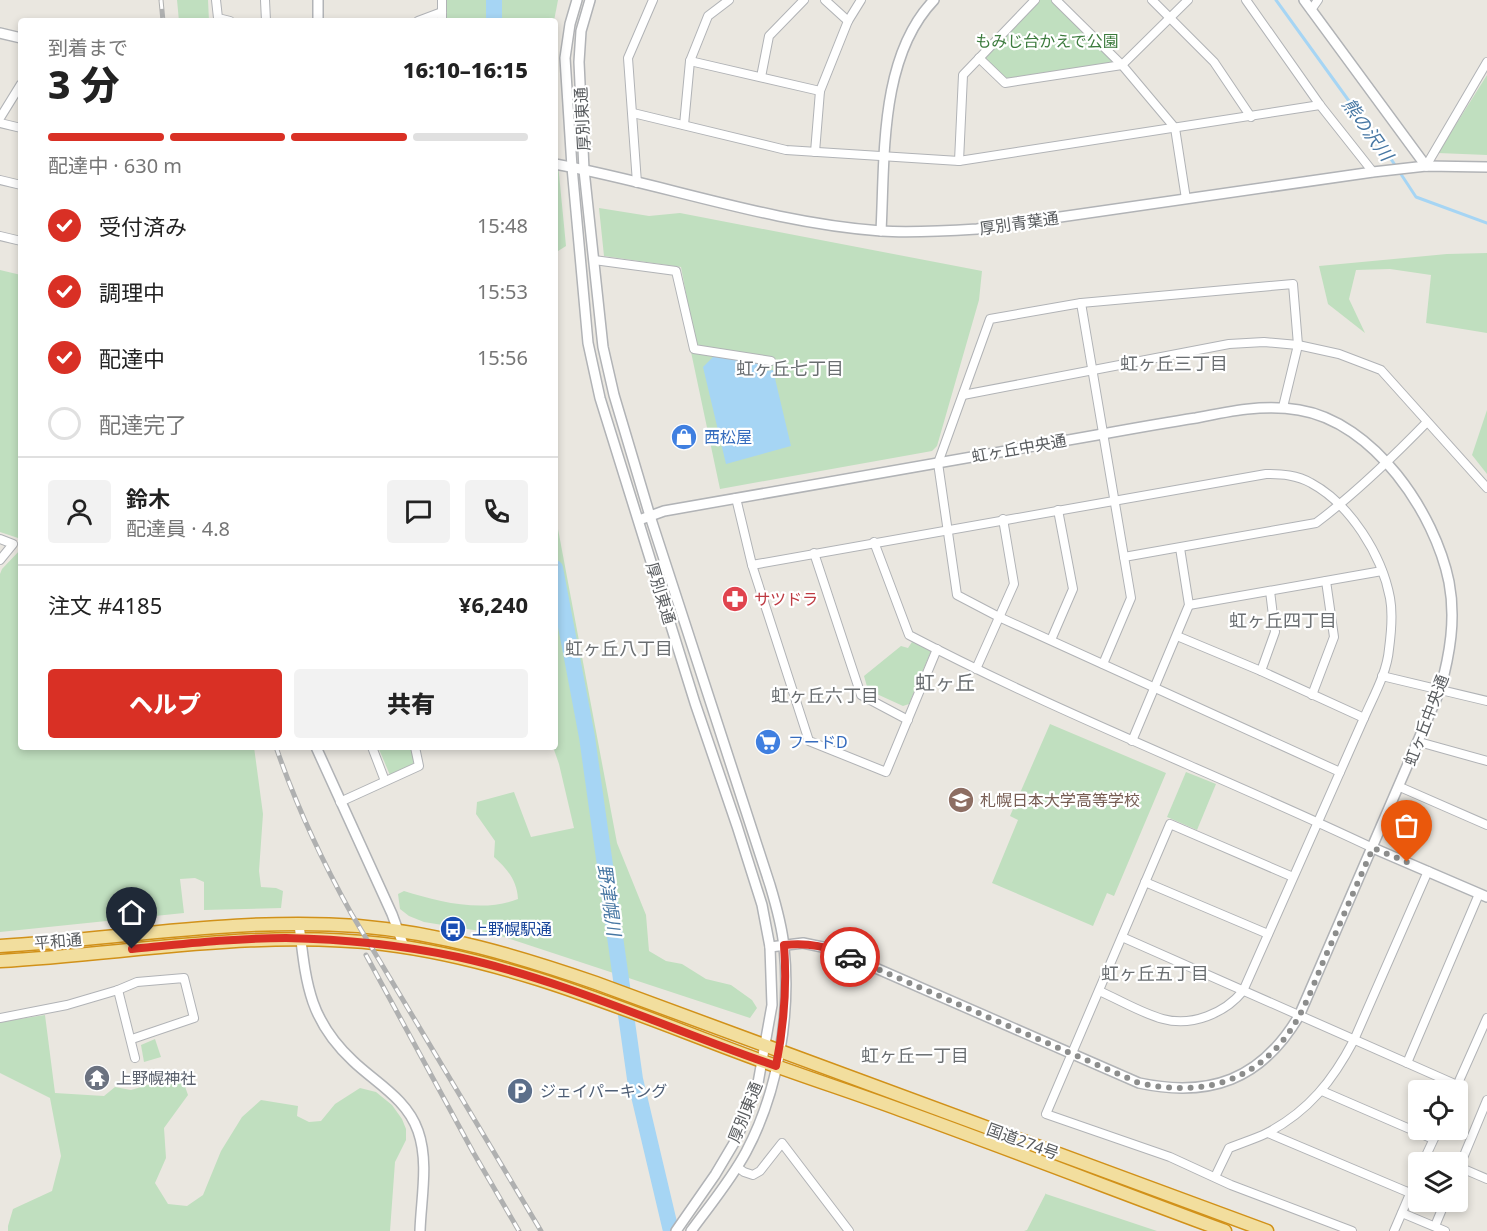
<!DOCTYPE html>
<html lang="ja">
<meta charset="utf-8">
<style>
:root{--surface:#fff;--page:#f2f2f2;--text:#222;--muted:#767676;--line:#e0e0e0;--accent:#d93025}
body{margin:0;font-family:"Noto Sans","Noto Sans JP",sans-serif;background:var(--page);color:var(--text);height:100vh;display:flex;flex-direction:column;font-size:22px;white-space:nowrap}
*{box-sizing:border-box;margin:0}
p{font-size:20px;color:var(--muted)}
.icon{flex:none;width:33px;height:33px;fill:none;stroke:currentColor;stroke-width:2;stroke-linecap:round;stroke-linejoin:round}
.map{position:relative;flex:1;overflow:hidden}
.drawer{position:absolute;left:18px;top:18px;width:540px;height:732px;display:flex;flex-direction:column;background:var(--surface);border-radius:6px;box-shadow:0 3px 9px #0003}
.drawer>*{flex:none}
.buttons{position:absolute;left:1408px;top:1080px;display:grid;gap:12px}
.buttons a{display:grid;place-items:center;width:60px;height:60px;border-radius:6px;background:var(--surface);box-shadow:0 3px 9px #0003;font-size:30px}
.pin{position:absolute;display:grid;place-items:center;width:51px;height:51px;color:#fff;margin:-62px -26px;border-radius:50% 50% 50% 0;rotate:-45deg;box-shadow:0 0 6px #0007}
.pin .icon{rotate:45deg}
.courier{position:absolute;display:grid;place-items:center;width:60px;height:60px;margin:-30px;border:4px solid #d93025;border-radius:50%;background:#fff;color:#222;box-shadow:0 2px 8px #0007}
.summary em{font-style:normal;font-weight:800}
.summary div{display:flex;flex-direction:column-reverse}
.summary{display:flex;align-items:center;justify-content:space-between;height:102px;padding:0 30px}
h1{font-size:39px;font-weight:800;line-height:45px}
.bar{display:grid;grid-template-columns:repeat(4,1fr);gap:9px 6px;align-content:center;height:72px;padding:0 30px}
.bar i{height:8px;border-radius:4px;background:var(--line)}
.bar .current{background:var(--accent)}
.bar p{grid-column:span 4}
.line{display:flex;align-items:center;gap:15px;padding:0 30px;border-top:2px solid var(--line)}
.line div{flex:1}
.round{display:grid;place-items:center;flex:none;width:63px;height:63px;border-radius:6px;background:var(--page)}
ol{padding:0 30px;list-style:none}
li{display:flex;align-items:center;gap:18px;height:66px}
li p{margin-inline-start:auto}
li .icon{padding:6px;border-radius:50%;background:var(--accent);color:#fff;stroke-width:4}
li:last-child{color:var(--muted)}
li i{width:33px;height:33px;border:3px solid var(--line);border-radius:50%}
.cta{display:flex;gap:12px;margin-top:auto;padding:12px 30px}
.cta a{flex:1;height:69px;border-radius:6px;background:var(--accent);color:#fff;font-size:24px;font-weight:800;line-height:69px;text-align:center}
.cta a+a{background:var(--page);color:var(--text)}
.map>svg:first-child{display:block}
.green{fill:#c0dfbf}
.water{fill:#a6d5f4}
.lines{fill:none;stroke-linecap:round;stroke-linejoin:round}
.stream{stroke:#a6d5f4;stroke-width:3}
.river{stroke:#a6d5f4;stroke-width:16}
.minor-casing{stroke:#b1b3b6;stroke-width:10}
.tertiary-casing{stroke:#b1b3b6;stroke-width:12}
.trunk-casing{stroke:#d19119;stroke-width:15}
.minor{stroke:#fff;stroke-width:8}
.tertiary{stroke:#fff;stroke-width:9}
.trunk{stroke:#f2de9e;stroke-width:12}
.rail-casing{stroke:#afb0b0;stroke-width:5}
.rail{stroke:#fff;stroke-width:3;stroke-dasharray:9;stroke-linecap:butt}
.done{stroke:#8c8d8c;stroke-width:6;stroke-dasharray:0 10.8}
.route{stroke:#d93025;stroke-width:8}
.labels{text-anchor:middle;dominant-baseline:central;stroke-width:4.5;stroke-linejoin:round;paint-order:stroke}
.park-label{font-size:16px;fill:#3c7b3d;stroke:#fff}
.street-label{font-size:16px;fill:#595c5f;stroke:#fff}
.shop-label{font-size:16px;fill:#366cbe;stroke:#fff;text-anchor:start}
.health-label{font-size:16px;fill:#be3a42;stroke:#fff;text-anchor:start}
.education-label{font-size:16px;fill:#785e54;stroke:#fff;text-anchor:start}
.transit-label{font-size:16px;fill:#164399;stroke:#fff;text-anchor:start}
.worship-label{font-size:16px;fill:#5b616d;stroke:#fff;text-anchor:start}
.service-label{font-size:16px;fill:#4e5e75;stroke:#fff;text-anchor:start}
.water-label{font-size:18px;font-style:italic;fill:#4777a3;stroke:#fff}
.neighbourhood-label{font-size:18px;fill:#6a6e71;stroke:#fff}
.quarter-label{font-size:20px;fill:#6a6e71;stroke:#fff}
</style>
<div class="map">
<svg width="1487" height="1231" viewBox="0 0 1487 1231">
<rect width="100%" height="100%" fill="#eae7e0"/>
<!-- green -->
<g class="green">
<path d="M 177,0 L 208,0 L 209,21 L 179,21 Z"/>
<path d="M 446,0 L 558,0 L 554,21 L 446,21 Z"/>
<path d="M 1035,0 L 1056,0 L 1122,65 L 1005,83 L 979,58 Z"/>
<path d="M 1487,75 L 1487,155 L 1438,153 Z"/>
<path d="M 555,133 L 566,246 L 555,253 Z"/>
<path d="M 599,208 L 649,216 L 680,213 L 982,271 L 979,300 L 937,446 L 932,451 L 720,489 L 687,333 L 693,331 L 681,267 L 604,256 Z"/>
<path d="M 1487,253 L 1487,333 L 1426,323 L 1431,275 L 1390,269 L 1356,270 L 1349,299 L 1365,333 L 1328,304 L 1319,266 L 1447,254 Z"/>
<path d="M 0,270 L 21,275 L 21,539 L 0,532 Z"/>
<path d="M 1487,410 L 1487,474 L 1472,455 Z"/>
<path d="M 555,513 L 617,843 L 646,915 L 649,951 L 666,961 L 682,964 L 706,979 L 731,985 L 752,1000 L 757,1008 L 750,1018 L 492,933 L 424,922 L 409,916 L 400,909 L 398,894 L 404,891 C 439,902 483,913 518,899 C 517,880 507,869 494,857 L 495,841 L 476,814 L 477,802 L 514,792 L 531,837 L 574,828 L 559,764 L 553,747 L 555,747 Z"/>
<path d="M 21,549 L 21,747 L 254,747 L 263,814 L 259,871 L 261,887 L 276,888 L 283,891 L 281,908 L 204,910 L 204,882 L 195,878 L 180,879 L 184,913 L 0,932 L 0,574 L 2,569 Z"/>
<path d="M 912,642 L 931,651 L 909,704 L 903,706 L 868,690 L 864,676 L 901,646 L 908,648 Z"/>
<path d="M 1050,724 L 1166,773 L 1114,896 L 1107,893 L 1093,926 L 992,883 L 1018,820 L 1010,816 Z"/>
<path d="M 378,747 L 411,747 L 414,764 L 390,775 Z"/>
<path d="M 1186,772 L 1216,784 L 1197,830 L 1167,817 Z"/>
<path d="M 45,1015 L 55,1093 L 104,1096 L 115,1087 L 131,1090 L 181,1075 L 188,1095 L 164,1128 L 166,1158 L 155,1183 L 168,1204 L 187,1206 L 203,1195 L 221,1151 L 242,1117 L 261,1100 L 298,1106 L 297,1116 L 309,1122 L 321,1121 L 335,1104 L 360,1088 L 376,1092 L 392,1105 L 402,1119 L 406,1129 L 406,1140 L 395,1162 L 390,1231 L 8,1231 L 8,1226 L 13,1209 L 52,1191 L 61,1156 L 50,1098 L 0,1073 L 0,1022 Z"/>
<path d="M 155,1039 L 161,1057 L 144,1062 L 141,1045 Z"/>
<path d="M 1046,1193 L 1046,1194 L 1157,1231 L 1024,1231 L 1027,1230 Z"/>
</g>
<!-- water -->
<path class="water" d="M 714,356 L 765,363 L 767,371 L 773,370 L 791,446 L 726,464 L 703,367 Z"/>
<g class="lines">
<!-- stream -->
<path class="stream" d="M 1276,0 L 1391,159 L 1416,197 L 1487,223"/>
<!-- river -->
<g class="river">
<path d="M 494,0 L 494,21"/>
<path d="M 555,568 L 587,737 L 635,1079 L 671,1231"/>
</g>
<!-- minor casing -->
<g class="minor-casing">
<g id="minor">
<path d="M 216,0 L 218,18 L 230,21"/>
<path d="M 265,0 L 266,21"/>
<path d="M 825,0 L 848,21"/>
<path d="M 1056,0 L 1122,65 L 1175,128 L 1186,199"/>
<path d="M 1152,0 L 1214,62 L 1251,117"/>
<path d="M 1246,0 L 1320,105 L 1373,172"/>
<path d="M 1311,10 L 1318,0"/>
<path d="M 418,21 L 442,12"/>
<path d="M 442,21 L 442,0"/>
<path d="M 979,58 L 1005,83 L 1122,65 L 1188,0"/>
<path d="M 690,61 L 820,91"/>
<path d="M 761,77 L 769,36 L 804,0"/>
<path d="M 633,113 L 786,150 L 959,161 L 1320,105"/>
<path d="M 0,118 L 21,84"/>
<path d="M 0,123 L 21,128"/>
<path d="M 684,125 L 690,61 L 708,16 L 729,0"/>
<path d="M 815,152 L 820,91 L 848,21 L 861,0"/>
<path d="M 959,161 L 963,75 L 1035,0"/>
<path d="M 1426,166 L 1487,62"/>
<path d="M 0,180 L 21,185"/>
<path d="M 637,183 L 628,58 L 653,0"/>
<path d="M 0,236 L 21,241"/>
<path d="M 594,260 L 676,271 L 694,349 L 771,361"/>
<path d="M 1081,303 L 1131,598 L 1103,664"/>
<path d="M 963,395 L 1229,344 L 1264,342 L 1298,345 L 1339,354 L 1381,370 L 1487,488"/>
<path d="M 1283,407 L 1298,345 L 1293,284 L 1081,303 L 990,319 L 938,463 L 957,595 L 999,617 L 1340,772"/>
<path d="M 736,498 L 752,565 L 809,741 L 886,772 L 937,649"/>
<path d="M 0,539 L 13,544 L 0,560"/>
<path d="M 874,542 L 909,635 C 1060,714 1219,775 1373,848"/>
<path d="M 814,553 L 861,695 L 908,720"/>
<path d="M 1124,557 L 1316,523 C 1356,493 1392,458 1427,422"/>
<path d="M 752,565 L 1266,474 C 1282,474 1297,475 1311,483 C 1350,504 1382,555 1390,598 C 1393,614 1391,634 1389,649 C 1387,673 1373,697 1364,718 L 1243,991 C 1225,1013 1192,1027 1163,1019 C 1141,1013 1120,1000 1099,991"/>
<path d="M 1189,605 L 1382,571"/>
<path d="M 1177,636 L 1261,671 L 1364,718"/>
<path d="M 1051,640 L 1073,589 L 1058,510"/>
<path d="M 976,669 L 1014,584 L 1003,519"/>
<path d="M 1261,671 L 1275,632 L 1270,591"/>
<path d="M 1382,676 L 1487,701"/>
<path d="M 1312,695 L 1334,637 L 1326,581"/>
<path d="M 1132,741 L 1189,605 L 1180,548"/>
<path d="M 1419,742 L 1487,761"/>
<path d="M 372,747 L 385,781"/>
<path d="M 1400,787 L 1487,825"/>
<path d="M 340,802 L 419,766 L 415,747"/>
<path d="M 1293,877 L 1170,824 L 1046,1114 L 1170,1157 L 1231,1185 L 1352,1231"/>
<path d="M 1145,882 L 1268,934"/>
<path d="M 1122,937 L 1457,1085"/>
<path d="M 118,990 L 135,1058"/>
<path d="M 0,1018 L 67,1005 L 118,990 L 137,982 L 184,978 L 194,1018 L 132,1039"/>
<path d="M 1407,1063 L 1479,894"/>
<path d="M 1455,1090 L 1487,1018"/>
<path d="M 1322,1091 L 1433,1139"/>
<path d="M 1268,1133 L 1410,1193"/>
<path d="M 1423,1162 L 1438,1130"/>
<path d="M 737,1167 L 744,1172 L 753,1175 L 760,1171 L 782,1143 L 849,1231"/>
<path d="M 1459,1167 L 1487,1179"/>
<path d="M 1458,1170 L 1487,1100"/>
<path d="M 1215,1177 L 1229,1148 C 1241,1143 1255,1139 1267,1133 C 1309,1111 1333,1080 1354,1040 L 1428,871"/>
<path d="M 1402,1213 L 1445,1231"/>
<path d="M 1435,1226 L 1445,1202"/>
<path d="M 1394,1231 L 1419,1173"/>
</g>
</g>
<!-- tertiary casing -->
<g class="tertiary-casing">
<g id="tertiary">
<path d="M 318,0 L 318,21"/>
<path d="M 577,0 L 570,24 L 565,58 L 572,167 L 588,343 L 600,398 L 695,703 L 737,826 L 762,905 L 770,947 L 772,1005 L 758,1083 L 737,1138 L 715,1175 L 676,1231"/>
<path d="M 590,0 L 581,31 L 579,62 L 584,170 L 603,347 L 614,395 L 650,516 L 770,885 C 776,905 782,926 784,947 C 791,1015 778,1092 746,1152 C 731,1180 710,1205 691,1231"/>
<path d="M 1304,0 L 1426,166"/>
<path d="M 0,33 L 21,38"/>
<path d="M 555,164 C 664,184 770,223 881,231 C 913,233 945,231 977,229 L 1373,172 L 1426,166 L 1487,167"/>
<path d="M 881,231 C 885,157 879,57 934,0"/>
<path d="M 639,520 L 664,511 C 809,486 953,460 1097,435 C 1130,429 1163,423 1196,418 C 1230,411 1264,404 1299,410 C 1374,422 1435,513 1449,582 C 1456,619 1450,654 1440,690 L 1299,1016 C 1261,1080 1210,1098 1139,1083 L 832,949 L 803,943 L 770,947"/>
<path d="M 316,747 L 392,914 L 404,947"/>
<path d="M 1373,848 L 1487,897"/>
<path d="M 299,924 C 306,982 308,1019 353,1061 C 376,1083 407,1099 418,1131 C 429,1162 421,1199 420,1231"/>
</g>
</g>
<!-- trunk casing -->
<g class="trunk-casing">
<g id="trunk">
<path d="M 0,946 C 119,939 238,917 358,926 C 440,933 518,956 596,983 L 1267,1231"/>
<path d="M 0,961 C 128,954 254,929 383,944 C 515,960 639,1016 762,1061 C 808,1078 855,1093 901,1110 C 1009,1149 1117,1191 1225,1231"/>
</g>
</g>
<!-- minor -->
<use href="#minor" class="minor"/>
<!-- tertiary -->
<use href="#tertiary" class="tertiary"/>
<!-- trunk -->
<use href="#trunk" class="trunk"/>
<!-- rail casing -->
<g class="rail-casing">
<g id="rail">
<path d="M 161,0 L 163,21"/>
<path d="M 276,747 C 296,805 321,859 351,913 L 541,1231"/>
<path d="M 366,955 L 473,1152 L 519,1231"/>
</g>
</g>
<!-- rail -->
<use href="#rail" class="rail"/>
</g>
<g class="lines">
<!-- done -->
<path class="done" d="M 850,957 L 1139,1083 C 1200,1097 1256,1083 1292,1028 C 1305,1008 1314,984 1323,962 C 1340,924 1356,886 1373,848 L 1407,862"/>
<!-- route -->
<path class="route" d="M 132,949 C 183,944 234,938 286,938 C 344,939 401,945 458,957 C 567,981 671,1030 776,1066 C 784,1026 787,985 784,945 C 809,942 828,947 850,957"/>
</g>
<!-- icons -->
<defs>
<g id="shop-disc" transform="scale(1.35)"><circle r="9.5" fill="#3f7fe0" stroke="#fff"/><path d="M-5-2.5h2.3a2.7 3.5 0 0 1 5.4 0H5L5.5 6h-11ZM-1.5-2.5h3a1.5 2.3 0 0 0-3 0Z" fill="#fff"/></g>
<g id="pharmacy-disc" transform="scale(1.35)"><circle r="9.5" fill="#e0444e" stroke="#fff"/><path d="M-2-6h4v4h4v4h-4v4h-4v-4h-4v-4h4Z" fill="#fff"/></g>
<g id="supermarket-disc" transform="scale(1.35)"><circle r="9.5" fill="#3f7fe0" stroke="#fff"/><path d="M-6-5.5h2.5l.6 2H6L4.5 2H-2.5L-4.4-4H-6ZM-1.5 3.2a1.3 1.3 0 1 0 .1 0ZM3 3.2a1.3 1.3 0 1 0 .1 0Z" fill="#fff"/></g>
<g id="school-disc" transform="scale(1.35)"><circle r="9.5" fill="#8d6e63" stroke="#fff"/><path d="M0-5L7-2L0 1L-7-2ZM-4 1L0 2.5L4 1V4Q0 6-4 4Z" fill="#fff"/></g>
<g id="bus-disc" transform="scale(1.35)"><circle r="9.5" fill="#1a4fb4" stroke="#fff"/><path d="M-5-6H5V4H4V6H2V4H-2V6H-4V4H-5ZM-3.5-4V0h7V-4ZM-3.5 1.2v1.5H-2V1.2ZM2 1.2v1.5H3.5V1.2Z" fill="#fff"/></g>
<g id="temple-disc" transform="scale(1.35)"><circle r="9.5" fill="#6b7280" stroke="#fff"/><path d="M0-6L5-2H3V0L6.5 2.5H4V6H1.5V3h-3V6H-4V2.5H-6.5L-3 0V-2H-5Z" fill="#fff"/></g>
<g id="parking-disc" transform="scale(1.35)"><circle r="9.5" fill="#5c6f8a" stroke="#fff"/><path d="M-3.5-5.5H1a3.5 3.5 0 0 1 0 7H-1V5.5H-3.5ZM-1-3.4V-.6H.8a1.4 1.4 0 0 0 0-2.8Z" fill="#fff"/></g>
</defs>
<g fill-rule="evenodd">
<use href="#shop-disc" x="684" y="437"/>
<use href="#pharmacy-disc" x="735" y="599"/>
<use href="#supermarket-disc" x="768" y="742"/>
<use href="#school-disc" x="961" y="800"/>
<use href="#bus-disc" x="453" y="929"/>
<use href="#temple-disc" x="97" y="1078"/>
<use href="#parking-disc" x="520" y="1091"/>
</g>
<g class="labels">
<!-- park labels -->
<g class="park-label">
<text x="1047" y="41">もみじ台かえで公園</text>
</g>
<!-- street labels -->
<g class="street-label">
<text transform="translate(582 119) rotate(-93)">厚別東通</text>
<text transform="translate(1019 223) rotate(-8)">厚別青葉通</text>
<text transform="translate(1019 448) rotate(-10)">虹ヶ丘中央通</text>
<text transform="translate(661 593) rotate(73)">厚別東通</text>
<text transform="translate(1426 720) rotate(-69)">虹ヶ丘中央通</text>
<text transform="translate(58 941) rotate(-5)">平和通</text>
<text transform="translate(745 1112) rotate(-68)">厚別東通</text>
<text transform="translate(1023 1141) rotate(20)">国道274号</text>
</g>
<!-- shop labels -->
<g class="shop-label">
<text x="704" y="437">西松屋</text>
<text x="788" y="742">フードD</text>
</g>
<!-- health labels -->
<g class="health-label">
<text x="754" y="599">サツドラ</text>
</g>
<!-- education labels -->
<g class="education-label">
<text x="980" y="800">札幌日本大学高等学校</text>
</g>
<!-- transit labels -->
<g class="transit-label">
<text x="472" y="929">上野幌駅通</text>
</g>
<!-- worship labels -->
<g class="worship-label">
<text x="116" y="1078">上野幌神社</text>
</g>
<!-- service labels -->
<g class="service-label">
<text x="540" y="1091">ジェイパーキング</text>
</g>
<!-- water labels -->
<g class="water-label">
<text transform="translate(1368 129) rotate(54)">熊の沢川</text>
<text transform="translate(610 900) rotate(82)">野津幌川</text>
</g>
<!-- neighbourhood labels -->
<g class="neighbourhood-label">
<text x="1174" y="363">虹ヶ丘三丁目</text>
<text x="790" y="368">虹ヶ丘七丁目</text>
<text x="1283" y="620">虹ヶ丘四丁目</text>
<text x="619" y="648">虹ヶ丘八丁目</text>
<text x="825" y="695">虹ヶ丘六丁目</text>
<text x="1155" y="973">虹ヶ丘五丁目</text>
<text x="915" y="1055">虹ヶ丘一丁目</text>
</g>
<!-- quarter labels -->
<g class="quarter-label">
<text x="945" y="682">虹ヶ丘</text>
</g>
</g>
</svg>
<div class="buttons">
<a><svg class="icon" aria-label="locate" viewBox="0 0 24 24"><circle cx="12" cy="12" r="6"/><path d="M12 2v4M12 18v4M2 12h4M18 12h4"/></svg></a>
<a><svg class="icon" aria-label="layers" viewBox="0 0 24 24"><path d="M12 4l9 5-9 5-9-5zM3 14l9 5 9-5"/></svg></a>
</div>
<div class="pin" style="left:1407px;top:862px;background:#ea580c"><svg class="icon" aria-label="bag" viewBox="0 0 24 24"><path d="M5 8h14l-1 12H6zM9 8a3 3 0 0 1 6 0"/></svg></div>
<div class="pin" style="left:132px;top:949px;background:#1f2937"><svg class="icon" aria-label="home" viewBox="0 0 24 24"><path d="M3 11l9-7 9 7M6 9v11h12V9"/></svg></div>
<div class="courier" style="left:850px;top:957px"><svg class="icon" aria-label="car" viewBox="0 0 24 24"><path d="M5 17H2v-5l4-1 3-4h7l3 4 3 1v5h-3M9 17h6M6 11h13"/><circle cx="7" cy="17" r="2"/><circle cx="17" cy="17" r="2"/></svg></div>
<section class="drawer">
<div class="summary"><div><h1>3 分</h1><p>到着まで</p></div><em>16:10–16:15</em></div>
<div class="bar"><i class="current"></i><i class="current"></i><i class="current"></i><i></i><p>配達中 · 630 m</p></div>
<ol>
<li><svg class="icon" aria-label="check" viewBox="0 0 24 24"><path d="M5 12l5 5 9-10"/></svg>受付済み<p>15:48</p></li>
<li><svg class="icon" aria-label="check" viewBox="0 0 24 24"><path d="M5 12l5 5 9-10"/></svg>調理中<p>15:53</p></li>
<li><svg class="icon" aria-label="check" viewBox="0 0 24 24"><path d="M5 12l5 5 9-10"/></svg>配達中<p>15:56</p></li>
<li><i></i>配達完了</li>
</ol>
<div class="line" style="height:108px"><a class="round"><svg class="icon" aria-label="person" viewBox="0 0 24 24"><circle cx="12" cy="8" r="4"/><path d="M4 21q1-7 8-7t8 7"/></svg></a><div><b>鈴木</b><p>配達員 · 4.8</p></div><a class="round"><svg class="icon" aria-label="chat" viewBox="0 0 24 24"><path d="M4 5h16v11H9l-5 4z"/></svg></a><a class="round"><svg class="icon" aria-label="phone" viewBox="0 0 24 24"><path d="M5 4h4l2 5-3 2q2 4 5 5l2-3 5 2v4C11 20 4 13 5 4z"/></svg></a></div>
<div class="line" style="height:78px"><div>注文 #4185</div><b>¥6,240</b></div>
<div class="cta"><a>ヘルプ</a><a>共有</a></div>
</section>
</div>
